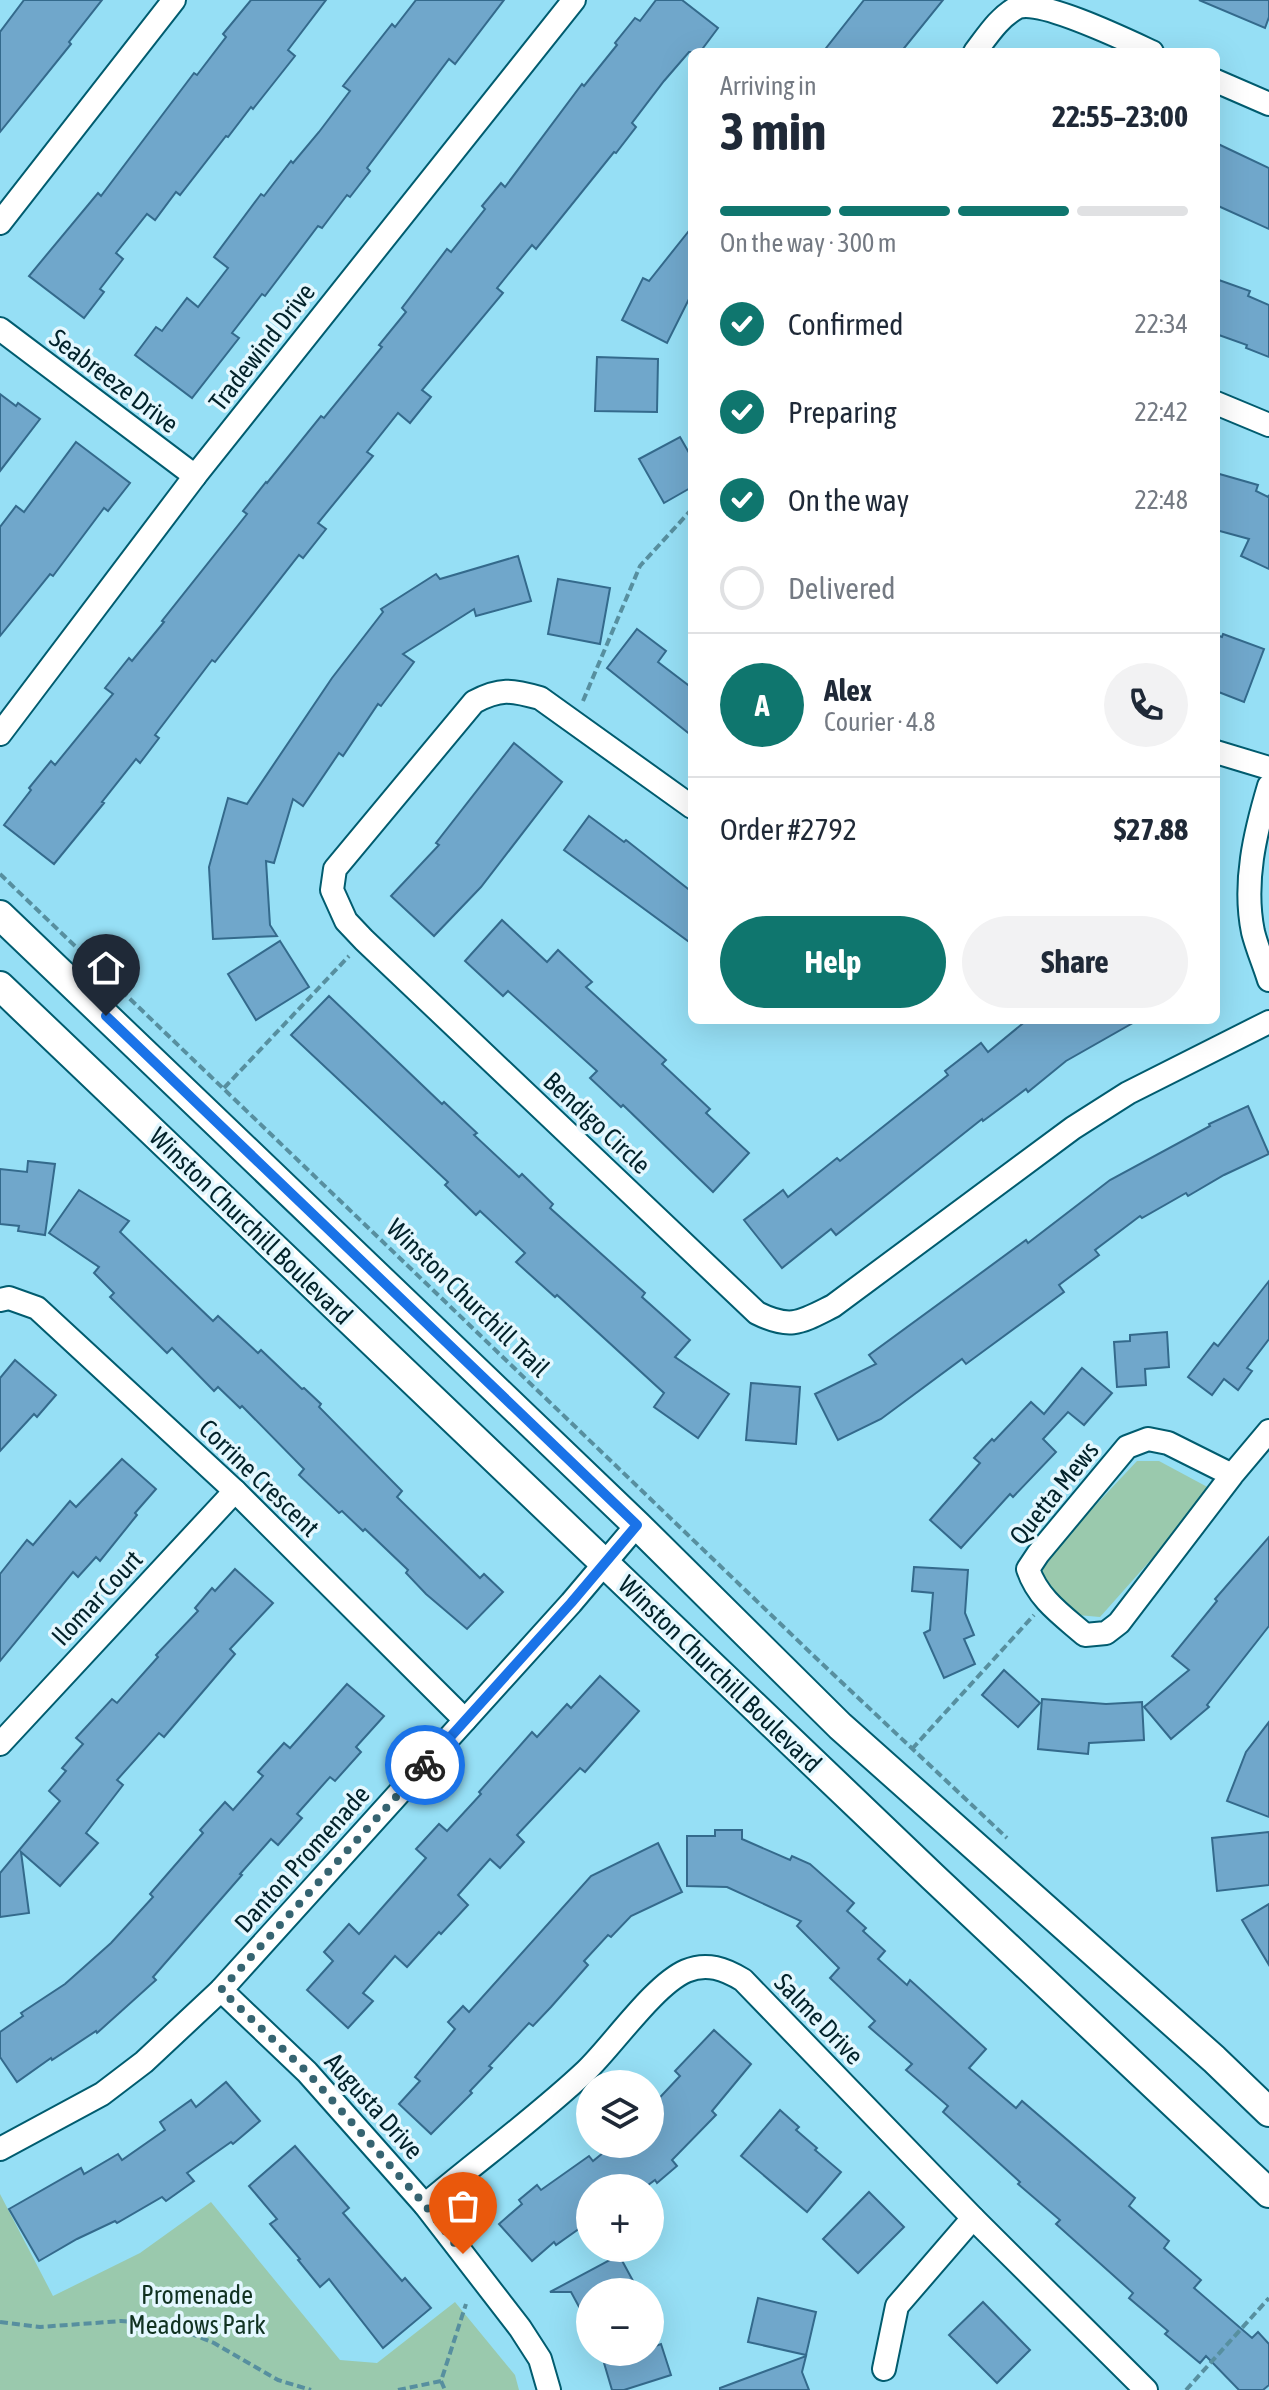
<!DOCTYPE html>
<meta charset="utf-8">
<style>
:root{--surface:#fff;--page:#f2f2f3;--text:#1f2937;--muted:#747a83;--line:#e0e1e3;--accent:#0f766e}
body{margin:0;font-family:"Asap Condensed",sans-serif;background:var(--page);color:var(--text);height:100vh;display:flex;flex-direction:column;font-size:30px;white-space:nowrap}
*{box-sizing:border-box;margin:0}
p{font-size:26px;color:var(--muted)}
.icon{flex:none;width:44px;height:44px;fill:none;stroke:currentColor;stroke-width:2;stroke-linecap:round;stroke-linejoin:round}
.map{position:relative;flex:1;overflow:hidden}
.details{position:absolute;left:688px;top:48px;width:532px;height:976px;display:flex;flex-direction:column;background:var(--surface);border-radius:12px;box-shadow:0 8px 32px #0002}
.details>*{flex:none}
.controls{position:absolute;left:576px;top:2070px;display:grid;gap:16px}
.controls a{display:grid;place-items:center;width:88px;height:88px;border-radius:50%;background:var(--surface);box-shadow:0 8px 32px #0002;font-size:40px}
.pin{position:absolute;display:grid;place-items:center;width:68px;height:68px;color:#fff;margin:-82px -34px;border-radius:50% 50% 50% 0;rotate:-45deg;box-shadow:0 0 8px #0007}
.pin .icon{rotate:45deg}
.courier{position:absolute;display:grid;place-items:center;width:80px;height:80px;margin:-40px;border:6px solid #1a73e8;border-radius:50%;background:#fff;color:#222;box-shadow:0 2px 10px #0007}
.overview em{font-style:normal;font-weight:700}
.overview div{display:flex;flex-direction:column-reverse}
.overview{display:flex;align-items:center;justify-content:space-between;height:136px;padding:0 32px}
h1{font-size:52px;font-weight:700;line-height:60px}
.bar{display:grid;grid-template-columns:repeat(4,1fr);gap:12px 8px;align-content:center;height:96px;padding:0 32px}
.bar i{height:10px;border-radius:6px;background:var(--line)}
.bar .active{background:var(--accent)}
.bar p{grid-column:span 4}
.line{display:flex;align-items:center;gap:20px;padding:0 32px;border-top:2px solid var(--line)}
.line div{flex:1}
.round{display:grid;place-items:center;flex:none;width:84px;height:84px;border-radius:42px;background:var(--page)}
ol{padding:0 32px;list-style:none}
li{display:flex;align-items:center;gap:24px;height:88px}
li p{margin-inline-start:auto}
li .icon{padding:8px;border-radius:50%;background:var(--accent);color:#fff;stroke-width:4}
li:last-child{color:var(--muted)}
li i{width:44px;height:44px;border:4px solid var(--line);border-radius:50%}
.button{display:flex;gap:16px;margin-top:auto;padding:16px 32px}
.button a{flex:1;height:92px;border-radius:48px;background:var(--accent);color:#fff;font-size:32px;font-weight:700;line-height:92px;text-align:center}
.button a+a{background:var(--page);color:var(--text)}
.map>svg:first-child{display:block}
.green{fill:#9ac9ad}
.building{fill:#70a7cb;stroke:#346a8c;stroke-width:2}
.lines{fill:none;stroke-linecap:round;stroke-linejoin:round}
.minor-casing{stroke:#015c6f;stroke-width:26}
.major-casing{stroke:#015c6f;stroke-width:32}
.path{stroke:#578f9f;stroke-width:4;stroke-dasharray:8 4;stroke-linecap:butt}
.minor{stroke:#fff;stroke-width:22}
.major{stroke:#fff;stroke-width:28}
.done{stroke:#366471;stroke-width:8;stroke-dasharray:0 14.4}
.route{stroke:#1a73e8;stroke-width:10}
.labels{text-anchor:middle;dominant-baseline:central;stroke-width:7;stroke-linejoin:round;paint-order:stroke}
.street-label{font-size:26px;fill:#02222a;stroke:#e3f7fe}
.park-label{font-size:26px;fill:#113221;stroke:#e3f7fe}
</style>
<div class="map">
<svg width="1269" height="2390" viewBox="0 0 1269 2390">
<rect width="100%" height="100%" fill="#96dff5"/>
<!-- green -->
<g class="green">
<path d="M 1137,1461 L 1159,1461 L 1213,1490 L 1100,1617 L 1077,1615 L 1042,1579 L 1044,1560 Z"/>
<path d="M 0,2194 L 53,2296 L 140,2253 L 211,2202 L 340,2360 L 377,2363 L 455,2302 L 515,2375 L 519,2390 L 0,2390 Z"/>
</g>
<!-- building -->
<g class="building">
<path d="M 24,0 L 102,0 L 69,42 L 71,44 L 0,132 L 0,32 Z"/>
<path d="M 251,0 L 326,0 L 288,50 L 295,56 L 253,109 L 251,107 L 228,137 L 226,136 L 180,195 L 176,192 L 155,220 L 147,214 L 116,253 L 123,259 L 100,289 L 104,292 L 84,318 L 29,276 L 98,193 L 101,196 L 194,73 L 197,75 L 226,37 L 223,34 Z"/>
<path d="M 416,0 L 504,0 L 455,64 L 449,59 L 367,168 L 370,171 L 350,197 L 347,195 L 322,228 L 318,226 L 265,296 L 262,294 L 232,333 L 239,338 L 192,398 L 135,355 L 156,327 L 162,331 L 187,298 L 198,307 L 228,268 L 214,257 L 261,194 L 264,196 L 291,161 L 293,163 L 319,132 L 350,91 L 343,86 L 392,24 L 395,27 Z"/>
<path d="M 656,0 L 682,0 L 718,28 L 700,52 L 689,52 L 664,81 L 632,123 L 636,127 L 616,153 L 614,152 L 536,249 L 532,245 L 497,288 L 503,293 L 422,390 L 431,397 L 410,423 L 398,413 L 367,452 L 373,456 L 318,523 L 326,529 L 303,558 L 299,555 L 215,662 L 212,660 L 155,735 L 159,738 L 140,763 L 136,759 L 102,802 L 104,803 L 54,864 L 4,825 L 31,790 L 29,788 L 51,761 L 55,765 L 113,694 L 105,688 L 129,658 L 132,661 L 164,622 L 162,621 L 247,514 L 243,511 L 266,482 L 267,483 L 321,416 L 324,418 L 382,347 L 379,345 L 406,312 L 402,308 L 447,249 L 451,252 L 485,209 L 482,206 L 501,183 L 505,187 L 582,84 L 584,86 L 617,45 L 615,43 L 635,18 L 640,21 Z"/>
<path d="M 864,0 L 943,0 L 901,52 L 823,52 Z"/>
<path d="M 1199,0 L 1269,0 L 1269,17 L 1265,28 Z"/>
<path d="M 1216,143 L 1269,168 L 1269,229 L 1216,205 Z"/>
<path d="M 692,227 L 692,293 L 667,343 L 622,320 L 643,278 L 649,281 Z"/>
<path d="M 1216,279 L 1250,291 L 1248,296 L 1269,305 L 1269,357 L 1246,348 L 1247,345 L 1216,334 Z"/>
<path d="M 597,357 L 658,359 L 657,412 L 595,411 Z"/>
<path d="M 0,394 L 16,406 L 18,403 L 40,419 L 0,471 Z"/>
<path d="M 680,437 L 692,458 L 692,487 L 664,503 L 639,459 Z"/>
<path d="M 76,442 L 130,483 L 108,511 L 104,508 L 53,576 L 50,574 L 0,636 L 0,527 L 16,506 L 24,512 Z"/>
<path d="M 1216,473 L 1258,485 L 1256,491 L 1268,497 L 1269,495 L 1269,569 L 1241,556 L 1249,539 L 1216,530 Z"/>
<path d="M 518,556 L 531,601 L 476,616 L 474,609 L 403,654 L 414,662 L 381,706 L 378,704 L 343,756 L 339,753 L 303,806 L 293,799 L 274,863 L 266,861 L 270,925 L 277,936 L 213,939 L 209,867 L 228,798 L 247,804 L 332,678 L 383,612 L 381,609 L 436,574 L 440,579 Z"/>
<path d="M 558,579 L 610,588 L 600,644 L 548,634 Z"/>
<path d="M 637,629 L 666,651 L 658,662 L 692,688 L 692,736 L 607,668 Z"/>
<path d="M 1223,634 L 1264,649 L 1244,702 L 1216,691 L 1216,635 L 1222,637 Z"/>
<path d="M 514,743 L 562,782 L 481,887 L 434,936 L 391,896 L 439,845 L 436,843 Z"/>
<path d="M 589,816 L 624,842 L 626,840 L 692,892 L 692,944 L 564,850 Z"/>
<path d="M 502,920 L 547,962 L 558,950 L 592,982 L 586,987 L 666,1060 L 662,1064 L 710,1109 L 706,1113 L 749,1153 L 713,1192 L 623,1105 L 621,1107 L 590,1078 L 597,1071 L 508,991 L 503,996 L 465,961 Z"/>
<path d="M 280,941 L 309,987 L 256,1020 L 228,974 Z"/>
<path d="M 329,996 L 442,1104 L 444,1102 L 477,1133 L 474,1135 L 519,1177 L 522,1174 L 553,1204 L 550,1208 L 645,1293 L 642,1297 L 690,1340 L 675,1357 L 729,1394 L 698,1438 L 654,1407 L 664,1393 L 557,1295 L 555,1297 L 516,1262 L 525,1253 L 480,1211 L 476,1215 L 445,1185 L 448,1182 L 291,1035 Z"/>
<path d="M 1027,1020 L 1138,1020 L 1066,1061 L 1028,1092 L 1026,1089 L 983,1121 L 982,1119 L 836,1235 L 831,1229 L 782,1268 L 744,1220 L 783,1190 L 788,1197 L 837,1158 L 840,1161 L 948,1075 L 945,1071 L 981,1043 L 988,1052 Z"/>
<path d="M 1248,1106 L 1269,1154 L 1224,1175 L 1188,1196 L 1186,1193 L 1142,1218 L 1140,1216 L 1095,1250 L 1099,1255 L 1059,1285 L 1064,1292 L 966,1364 L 962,1359 L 881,1419 L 838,1440 L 815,1394 L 876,1364 L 869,1355 L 1026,1240 L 1028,1243 L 1110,1180 L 1210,1126 L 1209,1124 Z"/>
<path d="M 28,1161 L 55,1164 L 45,1235 L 18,1231 L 19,1226 L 0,1224 L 0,1169 L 27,1172 Z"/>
<path d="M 79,1190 L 129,1221 L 120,1232 L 213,1321 L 218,1316 L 258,1353 L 261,1350 L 302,1389 L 304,1388 L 321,1404 L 319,1407 L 402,1491 L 397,1497 L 480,1578 L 484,1574 L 503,1592 L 467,1629 L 426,1594 L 406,1573 L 408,1570 L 365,1529 L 363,1531 L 342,1511 L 339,1513 L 299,1475 L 304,1469 L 242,1406 L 240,1408 L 218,1387 L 214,1391 L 172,1348 L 167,1353 L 110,1297 L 114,1293 L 94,1273 L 99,1267 L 49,1233 Z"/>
<path d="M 1269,1281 L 1269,1339 L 1247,1368 L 1252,1371 L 1238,1390 L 1224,1379 L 1212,1395 L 1188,1377 L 1214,1343 L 1218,1346 Z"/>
<path d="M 1167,1332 L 1169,1367 L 1145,1369 L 1146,1385 L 1117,1387 L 1114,1342 L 1130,1341 L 1130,1335 Z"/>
<path d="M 15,1360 L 56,1395 L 37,1417 L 34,1414 L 0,1451 L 0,1378 Z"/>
<path d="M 1082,1368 L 1112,1393 L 1084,1425 L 1068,1412 L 1043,1439 L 1056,1452 L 1013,1497 L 1010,1494 L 961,1548 L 930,1520 L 980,1463 L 974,1458 L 992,1439 L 994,1441 L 1031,1402 L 1044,1414 Z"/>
<path d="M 751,1383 L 800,1387 L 796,1444 L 746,1440 Z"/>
<path d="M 122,1459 L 156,1489 L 135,1513 L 137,1515 L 100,1561 L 96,1557 L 78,1577 L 73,1572 L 0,1661 L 0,1574 L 27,1540 L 33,1545 L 70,1501 L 76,1507 Z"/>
<path d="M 1269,1537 L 1269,1626 L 1207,1705 L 1209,1707 L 1171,1739 L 1144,1707 L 1189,1670 L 1172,1656 L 1217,1601 L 1215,1599 Z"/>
<path d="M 914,1567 L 968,1570 L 965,1613 L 974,1635 L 964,1639 L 975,1664 L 944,1678 L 924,1633 L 930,1630 L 933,1593 L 912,1591 Z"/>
<path d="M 235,1569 L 273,1603 L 230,1649 L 235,1654 L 164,1737 L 159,1733 L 117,1780 L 123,1785 L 86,1833 L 98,1843 L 60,1886 L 21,1852 L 29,1913 L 0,1917 L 0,1873 L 60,1801 L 49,1791 L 66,1771 L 62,1768 L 83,1744 L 76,1738 L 112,1699 L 117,1703 L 158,1657 L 156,1655 L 198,1611 L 195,1608 L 212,1588 L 215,1591 Z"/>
<path d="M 1004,1670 L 1040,1703 L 1018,1727 L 982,1695 Z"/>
<path d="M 600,1676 L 639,1711 L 585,1772 L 580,1768 L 517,1835 L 524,1842 L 500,1868 L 490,1859 L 458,1895 L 468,1905 L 441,1934 L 439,1932 L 407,1967 L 395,1956 L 363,1993 L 373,2001 L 348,2028 L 307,1990 L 333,1961 L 324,1952 L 349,1924 L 359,1934 L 426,1858 L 416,1849 L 439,1824 L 447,1831 L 481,1794 L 479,1792 L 532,1732 L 537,1737 L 567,1704 L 571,1708 Z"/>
<path d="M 347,1684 L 384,1716 L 356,1747 L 361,1752 L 335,1781 L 330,1777 L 297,1814 L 302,1818 L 278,1845 L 271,1839 L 240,1874 L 242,1875 L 153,1977 L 156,1980 L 97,2033 L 96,2031 L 52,2060 L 51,2058 L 17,2082 L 0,2057 L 0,2032 L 23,2016 L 21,2013 L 65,1984 L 111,1943 L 153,1897 L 150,1894 L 203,1833 L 200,1830 L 225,1802 L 233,1810 L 263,1776 L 258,1772 L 284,1743 L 290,1748 Z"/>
<path d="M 1042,1699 L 1106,1704 L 1142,1702 L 1144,1740 L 1089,1743 L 1088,1754 L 1038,1749 Z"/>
<path d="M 1269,1722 L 1269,1817 L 1227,1801 L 1246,1752 Z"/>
<path d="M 715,1830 L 742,1830 L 742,1839 L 790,1860 L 792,1856 L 810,1864 L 854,1903 L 847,1911 L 866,1928 L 863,1931 L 885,1951 L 878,1959 L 907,1985 L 910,1980 L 986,2049 L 969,2068 L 1016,2108 L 1022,2101 L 1135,2198 L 1129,2206 L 1169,2241 L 1164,2248 L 1201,2280 L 1194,2288 L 1252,2338 L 1258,2332 L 1269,2344 L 1269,2385 L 1263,2390 L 1239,2390 L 1206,2356 L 1200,2363 L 1165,2334 L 1168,2331 L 1129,2298 L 1133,2293 L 1056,2224 L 1060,2220 L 1018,2184 L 1020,2182 L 943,2112 L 948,2106 L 906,2070 L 912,2064 L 869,2027 L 875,2021 L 830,1978 L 839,1968 L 797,1926 L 801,1921 L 727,1887 L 687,1886 L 687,1836 L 715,1836 Z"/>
<path d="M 1269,1832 L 1269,1885 L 1217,1891 L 1212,1838 Z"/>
<path d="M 658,1843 L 682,1892 L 631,1916 L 611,1937 L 608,1935 L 584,1961 L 588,1965 L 551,2007 L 533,2026 L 529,2023 L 489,2066 L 492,2068 L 470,2091 L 472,2093 L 431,2134 L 399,2104 L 420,2081 L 415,2077 L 455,2029 L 448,2022 L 463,2006 L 469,2012 L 591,1876 Z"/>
<path d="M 1269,1904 L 1269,1965 L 1242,1920 Z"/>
<path d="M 714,2030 L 751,2064 L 712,2111 L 716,2115 L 672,2160 L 677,2166 L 657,2183 L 655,2180 L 644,2188 L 590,2188 L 590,2221 L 556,2245 L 554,2242 L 532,2261 L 499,2224 L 522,2204 L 519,2200 L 537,2185 L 541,2190 L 589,2156 L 593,2161 L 614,2144 L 650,2144 L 650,2108 L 680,2076 L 675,2071 Z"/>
<path d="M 226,2082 L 260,2121 L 233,2144 L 231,2142 L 187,2173 L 194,2181 L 166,2201 L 162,2197 L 117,2223 L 115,2221 L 77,2239 L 39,2261 L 9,2209 L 81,2168 L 84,2174 L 118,2154 L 122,2160 L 165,2130 L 160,2122 L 191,2100 L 196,2107 Z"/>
<path d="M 780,2110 L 799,2127 L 796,2130 L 817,2148 L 815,2150 L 841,2172 L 807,2212 L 741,2156 Z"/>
<path d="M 295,2146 L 349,2208 L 343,2213 L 402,2281 L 405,2278 L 431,2308 L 383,2348 L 329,2279 L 320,2287 L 298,2260 L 300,2259 L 270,2224 L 277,2219 L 249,2186 Z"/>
<path d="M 869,2192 L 904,2227 L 858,2273 L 823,2239 Z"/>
<path d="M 619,2255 L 639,2292 L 590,2292 L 590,2327 L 571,2292 L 550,2292 Z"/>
<path d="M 758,2298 L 816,2312 L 806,2355 L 748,2342 Z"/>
<path d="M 983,2302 L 1030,2350 L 997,2383 L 949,2335 Z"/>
<path d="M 661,2344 L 671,2375 L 624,2390 L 612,2390 L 604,2363 L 638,2352 L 650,2352 L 650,2348 Z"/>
<path d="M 806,2356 L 802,2372 L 809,2390 L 720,2390 L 720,2388 Z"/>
</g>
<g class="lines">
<!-- minor casing -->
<g class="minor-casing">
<g id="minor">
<path d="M 975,52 C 988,35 999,17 1018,7 C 1043,0 1126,40 1152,52"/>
<path d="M 1216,81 L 1269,104"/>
<path d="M 0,223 L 174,0"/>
<path d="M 0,329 L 195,476"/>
<path d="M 1216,403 L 1269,425"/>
<path d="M 0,734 L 195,476 L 574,0"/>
<path d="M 1216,752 L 1269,768"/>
<path d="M 1269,786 C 1255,833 1243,883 1253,932 C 1257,948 1264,964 1269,980"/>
<path d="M 692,807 L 540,698 C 511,690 500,688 474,702 L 335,869 L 332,890 L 346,921 L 364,940 L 757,1313 C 791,1330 801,1322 833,1306 L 1073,1128 L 1128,1093 L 1269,1022"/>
<path d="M 0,1300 L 9,1298 L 37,1308 L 235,1491 L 465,1720"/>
<path d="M 1232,1475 L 1168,1443 L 1148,1439 L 1127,1447 L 1038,1554 L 1028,1569 C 1038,1599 1062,1615 1085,1635 L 1106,1633 L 1119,1623 L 1232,1475 L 1269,1431"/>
<path d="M 0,1744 L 235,1491"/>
<path d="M 221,1990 L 307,2072 L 425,2205 L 520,2328 L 540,2359 L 549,2390"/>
<path d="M 0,2149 L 102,2094 L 144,2062 L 221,1990 L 571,1603 L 637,1525"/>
<path d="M 425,2205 C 478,2160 535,2119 586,2071 C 613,2045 654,1985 686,1971 C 707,1962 725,1969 743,1980 L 973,2218 L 1146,2390"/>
<path d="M 884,2369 L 897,2306 L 973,2218"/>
</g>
</g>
<!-- major casing -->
<g class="major-casing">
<g id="major">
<path d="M 0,915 L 637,1525 L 840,1726 L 1214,2059 L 1269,2112"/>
<path d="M 0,986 L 933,1877 L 1269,2193"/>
</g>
</g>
<!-- path -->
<g class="path">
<path d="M 583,701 L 640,566 L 692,509"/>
<path d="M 0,874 L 816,1658 L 1007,1838"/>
<path d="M 224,1088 L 349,956"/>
<path d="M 912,1749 L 1034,1615"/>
<path d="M 0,2322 L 40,2327 L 121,2321 L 169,2325 L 214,2343 L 278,2380 L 311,2390"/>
<path d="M 441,2381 L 445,2390"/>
<path d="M 398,2390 L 441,2381 L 466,2304"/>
<path d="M 1186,2390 L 1269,2298"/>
</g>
<!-- minor -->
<use href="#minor" class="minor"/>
<!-- major -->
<use href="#major" class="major"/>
</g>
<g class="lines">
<!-- done -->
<path class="done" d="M 425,1765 L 221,1990 L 307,2072 L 425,2205 L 463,2254"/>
<!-- route -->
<path class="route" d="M 106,1016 L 637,1525 L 571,1603 L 425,1765"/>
</g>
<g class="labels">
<!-- street labels -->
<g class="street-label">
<text transform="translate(262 347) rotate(-52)">Tradewind Drive</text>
<text transform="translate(114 381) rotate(37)">Seabreeze Drive</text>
<text transform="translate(597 1123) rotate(43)">Bendigo Circle</text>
<text transform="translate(251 1226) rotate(44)">Winston Churchill Boulevard</text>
<text transform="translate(468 1298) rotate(44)">Winston Churchill Trail</text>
<text transform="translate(259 1478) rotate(44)">Corrine Crescent</text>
<text transform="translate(1054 1493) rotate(-51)">Quetta Mews</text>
<text transform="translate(97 1598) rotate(-47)">Ilomar Court</text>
<text transform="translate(720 1674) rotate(44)">Winston Churchill Boulevard</text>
<text transform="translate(302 1859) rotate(-48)">Danton Promenade</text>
<text transform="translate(819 2019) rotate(46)">Salme Drive</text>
<text transform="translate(374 2106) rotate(48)">Augusta Drive</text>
</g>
<!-- park labels -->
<g class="park-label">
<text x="197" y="2295">Promenade<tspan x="197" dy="30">Meadows Park</tspan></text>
</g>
</g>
</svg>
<div class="controls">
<a><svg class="icon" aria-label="layers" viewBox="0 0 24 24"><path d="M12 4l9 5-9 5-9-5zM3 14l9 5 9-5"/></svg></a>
<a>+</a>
<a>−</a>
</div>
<div class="pin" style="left:463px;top:2254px;background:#ea580c"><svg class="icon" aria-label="bag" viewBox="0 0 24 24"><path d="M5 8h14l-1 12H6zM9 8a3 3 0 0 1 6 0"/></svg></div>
<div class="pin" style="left:106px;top:1016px;background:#1f2937"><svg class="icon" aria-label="home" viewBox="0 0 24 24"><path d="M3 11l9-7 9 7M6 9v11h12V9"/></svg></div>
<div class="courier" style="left:425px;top:1765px"><svg class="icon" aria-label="bike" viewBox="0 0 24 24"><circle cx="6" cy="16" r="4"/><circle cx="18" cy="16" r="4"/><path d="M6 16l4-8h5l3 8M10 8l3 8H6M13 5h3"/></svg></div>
<section class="details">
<div class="overview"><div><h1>3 min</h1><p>Arriving in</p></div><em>22:55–23:00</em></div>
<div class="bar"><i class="active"></i><i class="active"></i><i class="active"></i><i></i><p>On the way · 300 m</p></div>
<ol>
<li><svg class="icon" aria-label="check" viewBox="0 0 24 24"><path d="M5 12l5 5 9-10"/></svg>Confirmed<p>22:34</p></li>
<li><svg class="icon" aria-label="check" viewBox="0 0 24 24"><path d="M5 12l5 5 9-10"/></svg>Preparing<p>22:42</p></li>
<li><svg class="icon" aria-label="check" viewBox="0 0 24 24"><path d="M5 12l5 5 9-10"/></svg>On the way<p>22:48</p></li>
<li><i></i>Delivered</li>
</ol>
<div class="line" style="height:144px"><b class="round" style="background:var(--accent);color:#fff">A</b><div><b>Alex</b><p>Courier · 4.8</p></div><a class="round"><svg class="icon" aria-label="phone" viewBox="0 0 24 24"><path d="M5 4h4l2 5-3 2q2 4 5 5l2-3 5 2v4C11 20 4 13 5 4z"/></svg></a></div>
<div class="line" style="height:104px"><div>Order #2792</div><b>$27.88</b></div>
<div class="button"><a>Help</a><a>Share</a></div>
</section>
</div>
